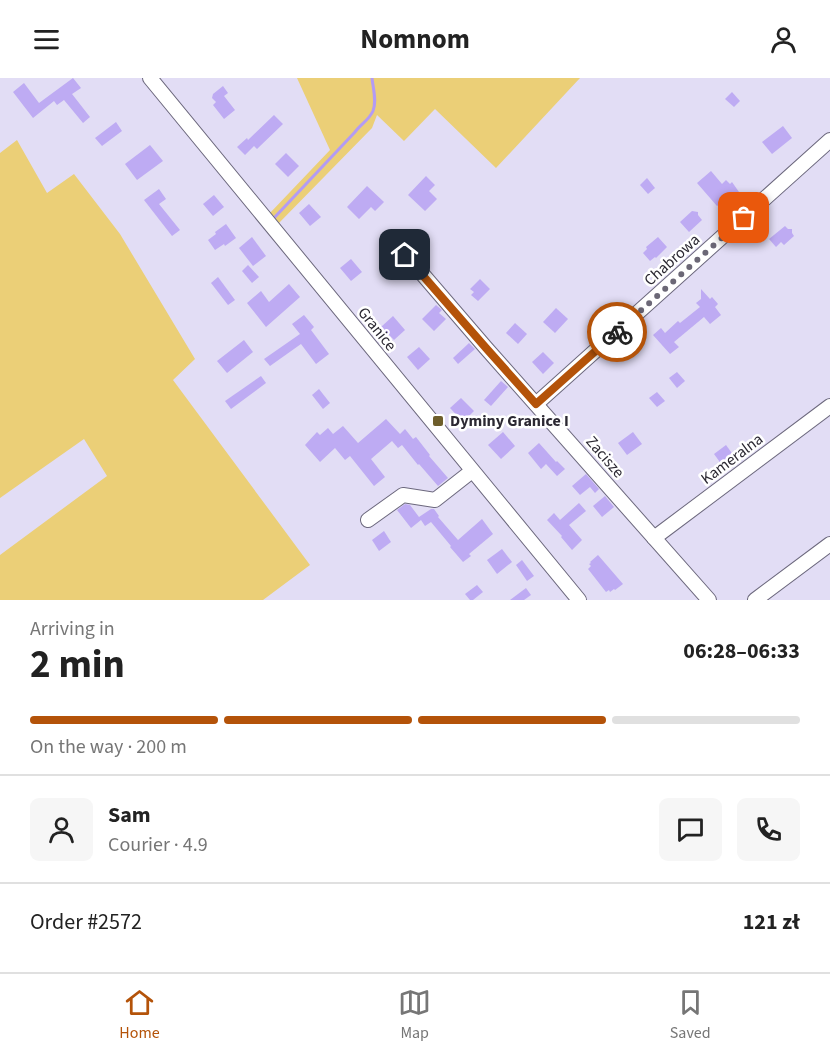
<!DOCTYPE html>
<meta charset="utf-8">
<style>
:root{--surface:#fff;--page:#f6f6f6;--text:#222;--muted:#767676;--line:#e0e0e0;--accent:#b45309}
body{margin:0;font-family:"Source Sans 3",sans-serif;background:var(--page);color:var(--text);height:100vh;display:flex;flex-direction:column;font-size:22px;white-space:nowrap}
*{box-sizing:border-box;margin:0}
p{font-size:20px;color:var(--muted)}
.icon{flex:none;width:33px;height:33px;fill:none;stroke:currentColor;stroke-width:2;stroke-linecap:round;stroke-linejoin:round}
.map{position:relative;height:522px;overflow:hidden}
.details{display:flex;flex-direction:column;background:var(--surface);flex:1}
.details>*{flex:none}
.pin{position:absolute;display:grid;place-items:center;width:51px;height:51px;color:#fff;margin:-26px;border-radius:12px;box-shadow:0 3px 9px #0006}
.courier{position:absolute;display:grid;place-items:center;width:60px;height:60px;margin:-30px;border:4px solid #b45309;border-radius:50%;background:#fff;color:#222;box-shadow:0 2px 8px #0007}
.headline em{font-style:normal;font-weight:700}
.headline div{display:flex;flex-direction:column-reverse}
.headline{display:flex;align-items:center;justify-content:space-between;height:102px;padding:0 30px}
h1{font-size:39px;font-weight:700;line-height:45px}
.bar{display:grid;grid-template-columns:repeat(4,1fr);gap:9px 6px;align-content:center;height:72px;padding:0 30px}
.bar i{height:8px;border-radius:4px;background:var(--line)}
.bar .selected{background:var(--accent)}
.bar p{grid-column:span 4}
.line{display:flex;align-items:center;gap:15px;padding:0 30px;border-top:2px solid var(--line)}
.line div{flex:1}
.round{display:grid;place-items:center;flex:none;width:63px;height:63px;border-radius:9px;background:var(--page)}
header{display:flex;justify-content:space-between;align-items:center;height:78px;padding:0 30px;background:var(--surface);font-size:27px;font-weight:700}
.dock{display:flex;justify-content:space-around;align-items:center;height:84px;border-top:2px solid var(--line);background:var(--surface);font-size:16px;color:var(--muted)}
.dock a{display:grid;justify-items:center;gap:3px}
.dock .selected{color:var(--accent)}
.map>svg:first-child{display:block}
.green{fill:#ebcf77}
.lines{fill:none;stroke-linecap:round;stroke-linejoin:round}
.stream{stroke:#b39bf4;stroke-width:3}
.building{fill:#beabf3}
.minor-casing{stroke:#6c687d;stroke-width:16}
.minor{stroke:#fff;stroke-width:14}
.done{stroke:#6b6776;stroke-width:6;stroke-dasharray:0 10.8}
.route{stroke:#b45309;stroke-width:8}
.poi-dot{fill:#6e5e2b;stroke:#fff;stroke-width:2}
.labels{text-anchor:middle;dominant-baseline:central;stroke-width:5;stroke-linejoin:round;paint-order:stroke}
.street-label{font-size:16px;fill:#2b2832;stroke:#fff}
.poi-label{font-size:16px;font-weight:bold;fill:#2b2832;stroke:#fff;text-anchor:start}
</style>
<header><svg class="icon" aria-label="menu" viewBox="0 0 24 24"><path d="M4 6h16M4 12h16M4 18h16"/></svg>Nomnom<svg class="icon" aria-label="person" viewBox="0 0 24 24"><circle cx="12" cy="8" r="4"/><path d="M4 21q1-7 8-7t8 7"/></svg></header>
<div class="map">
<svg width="830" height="522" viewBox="0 0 830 522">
<rect width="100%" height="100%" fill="#e2ddf5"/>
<!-- green -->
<g class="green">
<path d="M 297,0 L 580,0 L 496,90 L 435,31 L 404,63 L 377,37 L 372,50 L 278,146 L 270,135 L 330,72 Z"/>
<path d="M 17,62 L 47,115 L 74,96 L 120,156 L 195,281 L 173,302 L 310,487 L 263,522 L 0,522 L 0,477 L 107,398 L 84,361 L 0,420 L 0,75 Z"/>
</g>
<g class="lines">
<!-- stream -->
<path class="stream" d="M 274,140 C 301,111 328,83 355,54 C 361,46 369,42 373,33 C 377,23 373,10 372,0"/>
</g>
<!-- building -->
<g class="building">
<path d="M 73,0 L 81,10 L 72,16 L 90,39 L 83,45 L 64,22 L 57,27 L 54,23 L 33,40 L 13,14 L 24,5 L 39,25 Z"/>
<path d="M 223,8 L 228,15 L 224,18 L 235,32 L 224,41 L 213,27 L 216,24 L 212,20 L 213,16 Z"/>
<path d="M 732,14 L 740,23 L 734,29 L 725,21 Z"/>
<path d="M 274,37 L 283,46 L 257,71 L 254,68 L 245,77 L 237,69 L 247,60 L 248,62 Z"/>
<path d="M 116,44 L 122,53 L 102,68 L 95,60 Z"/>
<path d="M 783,48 L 792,60 L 772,76 L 762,64 Z"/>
<path d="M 150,67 L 163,83 L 137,102 L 125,86 Z"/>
<path d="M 286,75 L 299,88 L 288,99 L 275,86 Z"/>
<path d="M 711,93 L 722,106 L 726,102 L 730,106 L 732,104 L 739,114 L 731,120 L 729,118 L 717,128 L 697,105 Z"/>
<path d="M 426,98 L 435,107 L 429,113 L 437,121 L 425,133 L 408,117 Z"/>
<path d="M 647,100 L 655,110 L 648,116 L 640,107 Z"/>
<path d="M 367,108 L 384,124 L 375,133 L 371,129 L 359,141 L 347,129 Z"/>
<path d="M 159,111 L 166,121 L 159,126 L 180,152 L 172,158 L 144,122 Z"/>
<path d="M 214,117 L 224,129 L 213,138 L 203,126 Z"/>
<path d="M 309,126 L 321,139 L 310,148 L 299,135 Z"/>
<path d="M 692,133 L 698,134 L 698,137 L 702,142 L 689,154 L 680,144 Z"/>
<path d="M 226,146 L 236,160 L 225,168 L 224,166 L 215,172 L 208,162 L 216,156 L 215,154 Z"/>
<path d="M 785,148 L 788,151 L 792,151 L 792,155 L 794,158 L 784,167 L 781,164 L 776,169 L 769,161 Z"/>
<path d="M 252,159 L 266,178 L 253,188 L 239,170 Z"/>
<path d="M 658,159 L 667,169 L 656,180 L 655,179 L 650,183 L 643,175 L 647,171 L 646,169 Z"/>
<path d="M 351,181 L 362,194 L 351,203 L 340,190 Z"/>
<path d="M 248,187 L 259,199 L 252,205 L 242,193 Z"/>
<path d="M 218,199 L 235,222 L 228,227 L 211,205 Z"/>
<path d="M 480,201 L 490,211 L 478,223 L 471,217 L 474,214 L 470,211 Z"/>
<path d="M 289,206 L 300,219 L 266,249 L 247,225 L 261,213 L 269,224 Z"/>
<path d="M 701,211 L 710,221 L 712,219 L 718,226 L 715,229 L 721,237 L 710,246 L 704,239 L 674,264 L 679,269 L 670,276 L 653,257 L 661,250 L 665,255 L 678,243 L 680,245 L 700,229 L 696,225 L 701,221 Z"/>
<path d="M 436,227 L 442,232 L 439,235 L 446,241 L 434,253 L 422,241 Z"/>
<path d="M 556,230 L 568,241 L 555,255 L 543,244 Z"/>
<path d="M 304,237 L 314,249 L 311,252 L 329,276 L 316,286 L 301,266 L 270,288 L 264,281 L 300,256 L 292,246 Z"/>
<path d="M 393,238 L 405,252 L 394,262 L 381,249 Z"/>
<path d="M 515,245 L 527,256 L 518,266 L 506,255 Z"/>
<path d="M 244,262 L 253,274 L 227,295 L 217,283 Z"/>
<path d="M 469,265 L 475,271 L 458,286 L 453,280 Z"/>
<path d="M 419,269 L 430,281 L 418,292 L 407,279 Z"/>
<path d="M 543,274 L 554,285 L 543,296 L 532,284 Z"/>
<path d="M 677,294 L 685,303 L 677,310 L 669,300 Z"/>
<path d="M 261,298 L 266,305 L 231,331 L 225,323 Z"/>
<path d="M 501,303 L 508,309 L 491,328 L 484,322 Z"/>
<path d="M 319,311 L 330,325 L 323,331 L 312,317 Z"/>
<path d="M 657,314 L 665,323 L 657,329 L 649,320 Z"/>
<path d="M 461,320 L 474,333 L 463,344 L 450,330 Z"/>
<path d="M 386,341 L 400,356 L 405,351 L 413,361 L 416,359 L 430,377 L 429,378 L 448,400 L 438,408 L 419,386 L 418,387 L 402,367 L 398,370 L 392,363 L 371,381 L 385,399 L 374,408 L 350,378 L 345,382 L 335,370 L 320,384 L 305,367 L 317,354 L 320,357 L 328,350 L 333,356 L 343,348 L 358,365 Z"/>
<path d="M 503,354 L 515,368 L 501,381 L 488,367 Z"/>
<path d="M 633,354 L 642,366 L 627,377 L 618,365 Z"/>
<path d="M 539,365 L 556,384 L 557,383 L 565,391 L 557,398 L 546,386 L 541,391 L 528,375 Z"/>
<path d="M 726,367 L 734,378 L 722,387 L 714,376 Z"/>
<path d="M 586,396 L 599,411 L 595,415 L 590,409 L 580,417 L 572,408 Z"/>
<path d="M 605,418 L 614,429 L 602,439 L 593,428 Z"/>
<path d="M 579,425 L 586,433 L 569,447 L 582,462 L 572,472 L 561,459 L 562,458 L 547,442 L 554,435 L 560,442 Z"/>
<path d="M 405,426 L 410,427 L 419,439 L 431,431 L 434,431 L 439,438 L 438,439 L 458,462 L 482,441 L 493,456 L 469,476 L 471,478 L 463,484 L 450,469 L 451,468 L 431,444 L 425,448 L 421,442 L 411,450 L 397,432 Z"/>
<path d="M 384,453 L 391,464 L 379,473 L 372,462 Z"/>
<path d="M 502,471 L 512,484 L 497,496 L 487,482 Z"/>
<path d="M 598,477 L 623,506 L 615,512 L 614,511 L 610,514 L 609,512 L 606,514 L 588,491 L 591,488 L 589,486 L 591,485 L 590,484 Z"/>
<path d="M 522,482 L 534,498 L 527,503 L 516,487 Z"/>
<path d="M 477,507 L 483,514 L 473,522 L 470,522 L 465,516 Z"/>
<path d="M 526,510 L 531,517 L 524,522 L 510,522 Z"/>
</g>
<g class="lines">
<!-- minor casing -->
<g class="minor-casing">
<g id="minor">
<path d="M 150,0 L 579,522"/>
<path d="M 406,177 L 486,270 L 709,522"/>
<path d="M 536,326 L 830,62"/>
<path d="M 368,442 L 403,417 L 435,422 L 472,393"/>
<path d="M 654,460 L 830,328"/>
<path d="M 755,522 L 830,466"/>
</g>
</g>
<!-- minor -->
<use href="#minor" class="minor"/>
</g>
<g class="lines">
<!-- done -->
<path class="done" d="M 617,254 L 744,140"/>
<!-- route -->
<path class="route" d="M 405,177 L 486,270 L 536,326 L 617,254"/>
</g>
<!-- markers -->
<rect class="poi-dot" x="432" y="337" width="12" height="12" rx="3"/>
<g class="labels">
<!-- street labels -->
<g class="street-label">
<text transform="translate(672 182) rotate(-42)">Chabrowa</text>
<text transform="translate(377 251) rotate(51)">Granice</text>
<text transform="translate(605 379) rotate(49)">Zacisze</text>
<text transform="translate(732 381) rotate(-37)">Kameralna</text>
</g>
<!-- poi labels -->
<g class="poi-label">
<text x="450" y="343">Dyminy Granice I</text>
</g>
</g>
</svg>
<div class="pin" style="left:744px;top:140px;background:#ea580c"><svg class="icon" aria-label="bag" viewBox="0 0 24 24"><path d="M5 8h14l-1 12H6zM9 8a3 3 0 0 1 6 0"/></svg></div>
<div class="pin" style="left:405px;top:177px;background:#1f2937"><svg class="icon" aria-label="home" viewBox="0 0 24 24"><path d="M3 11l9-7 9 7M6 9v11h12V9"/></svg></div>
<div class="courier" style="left:617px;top:254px"><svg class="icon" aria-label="bike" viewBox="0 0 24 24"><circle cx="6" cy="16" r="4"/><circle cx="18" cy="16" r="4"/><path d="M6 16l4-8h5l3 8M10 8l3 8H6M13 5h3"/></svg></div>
</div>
<section class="details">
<div class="headline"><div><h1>2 min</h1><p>Arriving in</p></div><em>06:28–06:33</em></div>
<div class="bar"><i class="selected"></i><i class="selected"></i><i class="selected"></i><i></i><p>On the way · 200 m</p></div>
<div class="line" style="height:108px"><a class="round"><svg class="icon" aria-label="person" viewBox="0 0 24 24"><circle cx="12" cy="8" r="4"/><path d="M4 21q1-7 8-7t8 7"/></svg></a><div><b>Sam</b><p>Courier · 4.9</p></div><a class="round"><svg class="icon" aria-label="chat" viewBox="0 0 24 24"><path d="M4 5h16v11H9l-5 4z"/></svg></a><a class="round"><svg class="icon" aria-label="phone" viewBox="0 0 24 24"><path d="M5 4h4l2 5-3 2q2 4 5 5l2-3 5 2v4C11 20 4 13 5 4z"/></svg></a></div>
<div class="line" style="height:78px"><div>Order #2572</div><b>121 zł</b></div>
</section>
<nav class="dock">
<a class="selected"><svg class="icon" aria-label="home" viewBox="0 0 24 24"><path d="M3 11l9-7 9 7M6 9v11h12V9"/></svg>Home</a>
<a><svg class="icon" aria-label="map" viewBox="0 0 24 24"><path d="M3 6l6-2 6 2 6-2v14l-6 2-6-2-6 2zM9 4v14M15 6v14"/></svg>Map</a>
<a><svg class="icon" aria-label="saved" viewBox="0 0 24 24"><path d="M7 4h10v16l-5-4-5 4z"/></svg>Saved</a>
</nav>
